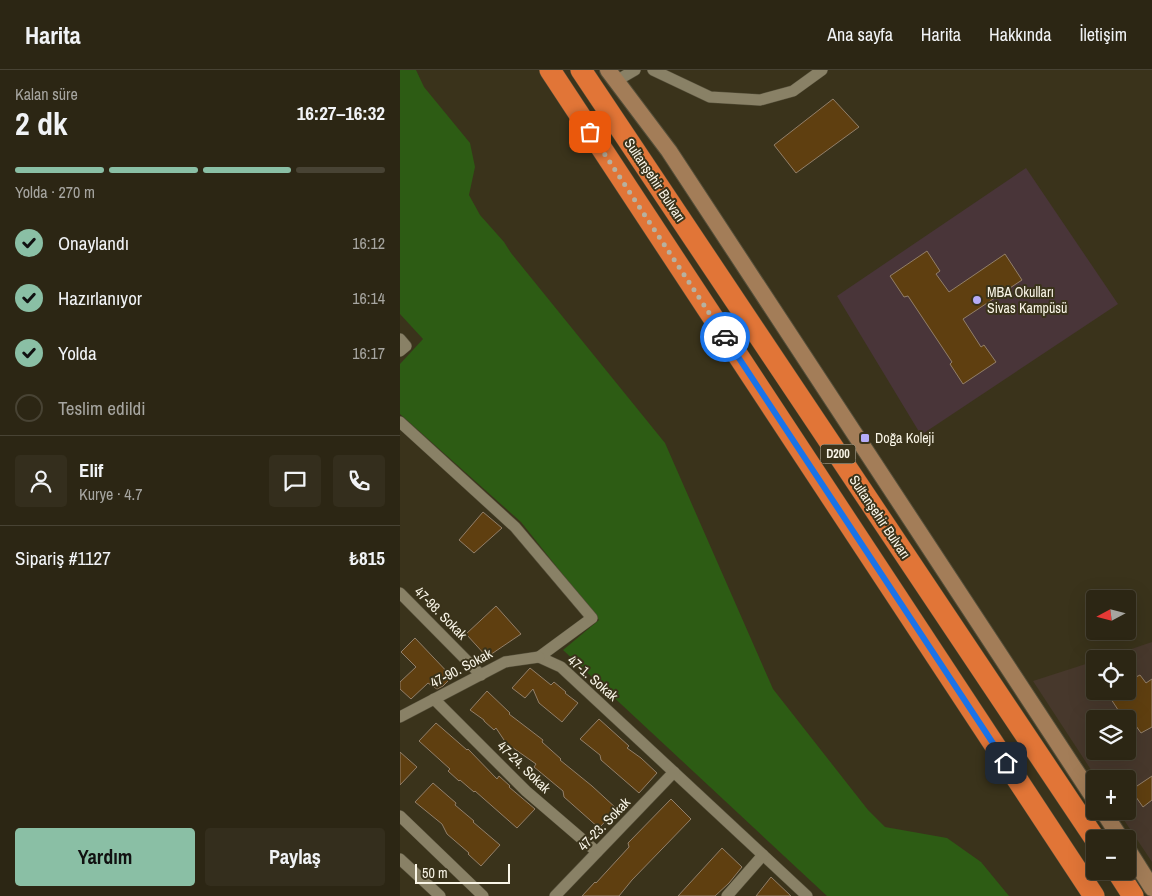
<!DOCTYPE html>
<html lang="tr">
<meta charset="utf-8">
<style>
:root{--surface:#2c2614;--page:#342e1d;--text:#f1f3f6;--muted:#a6a5a0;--line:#484334;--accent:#8abfa5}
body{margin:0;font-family:"Archivo Narrow",sans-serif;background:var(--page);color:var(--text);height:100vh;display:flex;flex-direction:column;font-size:19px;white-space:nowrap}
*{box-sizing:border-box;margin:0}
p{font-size:16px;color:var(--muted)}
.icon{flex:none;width:28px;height:28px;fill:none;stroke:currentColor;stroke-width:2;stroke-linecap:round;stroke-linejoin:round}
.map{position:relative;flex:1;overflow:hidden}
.details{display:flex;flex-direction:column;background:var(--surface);width:400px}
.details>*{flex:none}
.needle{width:32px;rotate:263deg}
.tools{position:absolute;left:686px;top:520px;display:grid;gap:10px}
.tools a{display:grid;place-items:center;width:50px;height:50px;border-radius:5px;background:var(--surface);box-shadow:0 5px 20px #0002,0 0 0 1px var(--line);font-size:25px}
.scale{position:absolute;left:15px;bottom:12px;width:95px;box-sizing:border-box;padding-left:5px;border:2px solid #f9f5e7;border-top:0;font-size:14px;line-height:18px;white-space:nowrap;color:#f9f5e7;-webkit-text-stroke:4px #3a331b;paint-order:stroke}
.pin{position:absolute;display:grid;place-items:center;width:42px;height:42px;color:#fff;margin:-21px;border-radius:10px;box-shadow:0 2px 8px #0006}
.courier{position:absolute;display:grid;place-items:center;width:50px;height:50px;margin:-25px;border:4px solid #1a73e8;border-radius:50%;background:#fff;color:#222;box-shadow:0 1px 6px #0007}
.summary em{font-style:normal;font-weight:800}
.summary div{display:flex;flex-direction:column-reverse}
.summary{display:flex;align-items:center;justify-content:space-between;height:85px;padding:0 15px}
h1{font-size:32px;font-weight:800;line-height:38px}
.bar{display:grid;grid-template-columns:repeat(4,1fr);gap:8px 5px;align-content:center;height:60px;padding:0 15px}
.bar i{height:6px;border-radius:4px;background:var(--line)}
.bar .current{background:var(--accent)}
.bar p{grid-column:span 4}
.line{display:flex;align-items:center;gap:12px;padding:0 15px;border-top:1px solid var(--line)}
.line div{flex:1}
.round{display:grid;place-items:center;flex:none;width:52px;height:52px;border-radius:5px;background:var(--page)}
ol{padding:0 15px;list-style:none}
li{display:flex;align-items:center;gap:15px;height:55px}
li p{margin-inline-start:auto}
li .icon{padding:5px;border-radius:50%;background:var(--accent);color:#111;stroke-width:4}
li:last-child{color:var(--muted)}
li i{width:28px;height:28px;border:2px solid var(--line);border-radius:50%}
.button{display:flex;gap:10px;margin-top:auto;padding:10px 15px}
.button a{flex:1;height:58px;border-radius:5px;background:var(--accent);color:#111;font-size:20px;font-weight:800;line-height:58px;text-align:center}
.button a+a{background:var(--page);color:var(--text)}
header{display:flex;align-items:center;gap:30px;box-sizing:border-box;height:70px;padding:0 25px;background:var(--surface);border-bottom:1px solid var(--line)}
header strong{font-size:24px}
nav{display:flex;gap:28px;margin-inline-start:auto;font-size:18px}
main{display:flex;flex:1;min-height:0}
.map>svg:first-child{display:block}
.industrial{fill:#47382c;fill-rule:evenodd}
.education{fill:#493539}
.green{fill:#2d5c14}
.building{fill:#5f3f10;stroke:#927f69}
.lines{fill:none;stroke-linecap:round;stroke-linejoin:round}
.street-casing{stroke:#554f3a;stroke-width:12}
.secondary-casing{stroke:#554f3a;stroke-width:18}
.highway-casing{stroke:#554f3a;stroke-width:22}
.street{stroke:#898166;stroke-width:11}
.secondary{stroke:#a37d58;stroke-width:16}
.highway{stroke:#e17537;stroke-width:21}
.done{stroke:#b6b1a0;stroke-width:5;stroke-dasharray:0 9}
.route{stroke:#1a73e8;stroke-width:6}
.poi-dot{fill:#b5acf8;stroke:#3a331b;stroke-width:2}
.labels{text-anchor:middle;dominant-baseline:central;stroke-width:4;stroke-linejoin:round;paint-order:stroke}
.shield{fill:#3a331b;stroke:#c0bbaa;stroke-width:1}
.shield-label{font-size:12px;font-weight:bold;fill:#f9f5e7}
.street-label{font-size:14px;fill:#f9f5e7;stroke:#3a331b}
.poi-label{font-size:14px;fill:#f9f5e7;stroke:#3a331b;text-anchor:start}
</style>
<header>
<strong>Harita</strong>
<nav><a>Ana sayfa</a><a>Harita</a><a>Hakkında</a><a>İletişim</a></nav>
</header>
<main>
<section class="details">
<div class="summary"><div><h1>2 dk</h1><p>Kalan süre</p></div><em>16:27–16:32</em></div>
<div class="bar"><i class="current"></i><i class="current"></i><i class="current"></i><i></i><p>Yolda · 270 m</p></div>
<ol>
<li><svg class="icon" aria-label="check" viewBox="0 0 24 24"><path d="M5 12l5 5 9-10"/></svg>Onaylandı<p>16:12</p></li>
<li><svg class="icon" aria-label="check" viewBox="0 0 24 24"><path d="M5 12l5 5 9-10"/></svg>Hazırlanıyor<p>16:14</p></li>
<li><svg class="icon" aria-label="check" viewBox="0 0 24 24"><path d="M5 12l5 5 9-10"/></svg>Yolda<p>16:17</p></li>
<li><i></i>Teslim edildi</li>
</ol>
<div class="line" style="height:90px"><a class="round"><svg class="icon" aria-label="person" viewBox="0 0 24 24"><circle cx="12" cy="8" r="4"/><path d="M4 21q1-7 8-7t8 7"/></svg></a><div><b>Elif</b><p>Kurye · 4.7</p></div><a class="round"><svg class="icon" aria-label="chat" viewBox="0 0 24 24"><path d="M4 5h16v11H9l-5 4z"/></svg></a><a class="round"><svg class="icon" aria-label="phone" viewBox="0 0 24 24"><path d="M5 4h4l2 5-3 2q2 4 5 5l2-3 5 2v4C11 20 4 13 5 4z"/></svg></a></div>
<div class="line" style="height:65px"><div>Sipariş #1127</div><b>₺815</b></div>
<div class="button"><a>Yardım</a><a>Paylaş</a></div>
</section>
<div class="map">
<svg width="752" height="826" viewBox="0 0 752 826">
<rect width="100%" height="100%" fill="#3a331b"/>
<!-- industrial -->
<path class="industrial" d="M 752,572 L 752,792 L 718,741 L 728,741 L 728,709 L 697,709 L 633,611 L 695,591 L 695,621 L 728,621 L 728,589 L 702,589 ZM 695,649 L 728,649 L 728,681 L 695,681 Z"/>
<!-- education -->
<path class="education" d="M 626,98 L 718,234 L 521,365 L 437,226 Z"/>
<!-- green -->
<path class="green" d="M 0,0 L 16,0 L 24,17 L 70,73 L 75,97 L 69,125 L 80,145 L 104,172 L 111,183 L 265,373 L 373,619 L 468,740 L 485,757 L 547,768 L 581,792 L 609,826 L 427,826 L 163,580 L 199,550 L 121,452 L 0,344 L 0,294 L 23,269 L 0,244 Z"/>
<!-- building -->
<g class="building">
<path d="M 433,29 L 459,57 L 396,103 L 374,75 Z"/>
<path d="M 527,181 L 540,201 L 536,204 L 549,222 L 605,184 L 622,210 L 563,249 L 581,277 L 584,275 L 596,292 L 563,314 L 550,294 L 552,292 L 508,226 L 504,227 L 490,206 Z"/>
<path d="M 83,442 L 102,458 L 74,483 L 59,470 Z"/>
<path d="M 96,536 L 121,564 L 87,587 L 66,564 Z"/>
<path d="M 15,568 L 52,607 L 43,616 L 37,619 L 28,613 L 11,629 L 0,619 L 0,612 L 16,597 L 1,582 Z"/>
<path d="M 130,598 L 151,615 L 154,612 L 166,622 L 165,623 L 178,633 L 162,652 L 139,633 L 133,619 L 125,628 L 112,618 Z"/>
<path d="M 728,601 L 734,608 L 740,605 L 746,613 L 752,609 L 752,657 L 741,663 L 736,656 L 730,658 L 728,654 L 728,649 L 724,649 L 709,626 L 712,621 L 728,621 Z"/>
<path d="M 87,621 L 110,643 L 109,644 L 143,670 L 142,672 L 161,689 L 160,690 L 192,716 L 217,739 L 199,758 L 164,727 L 163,721 L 134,697 L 136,694 L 106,673 L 96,658 L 94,660 L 84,651 L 84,650 L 70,640 Z"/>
<path d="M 199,649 L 229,676 L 227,678 L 241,688 L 257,703 L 239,723 L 201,690 L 200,685 L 180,669 Z"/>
<path d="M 36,653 L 67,680 L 68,679 L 97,709 L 99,706 L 110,716 L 109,717 L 135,739 L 117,758 L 75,721 L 74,722 L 60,710 L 59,711 L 48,701 L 50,699 L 19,671 Z"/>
<path d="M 0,682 L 17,697 L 0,715 Z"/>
<path d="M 752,706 L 752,730 L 743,737 L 731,720 Z"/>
<path d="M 33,713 L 56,733 L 55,735 L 74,751 L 73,752 L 100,775 L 81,796 L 68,784 L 69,783 L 47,764 L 42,754 L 15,732 Z"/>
<path d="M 271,729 L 291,749 L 232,810 L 219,826 L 182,826 L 195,812 L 196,813 L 229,777 L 228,773 Z"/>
<path d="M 322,778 L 342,797 L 329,813 L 315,826 L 278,826 Z"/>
<path d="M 371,807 L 391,826 L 356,826 Z"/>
</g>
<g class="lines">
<!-- street casing -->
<g class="street-casing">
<g id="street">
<path d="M 253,0 L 310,27 L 360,30 L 393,21 L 422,0"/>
<path d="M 216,11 L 235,0"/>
<path d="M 0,269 L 6,276 L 0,281"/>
<path d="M 0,352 L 115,457 L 192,548 L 139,587 L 161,597 L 407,826"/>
<path d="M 0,523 L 81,605"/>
<path d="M 34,629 L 126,721 L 197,782"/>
<path d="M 0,647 L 105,592 L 139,587"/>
<path d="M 0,746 L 83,826"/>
<path d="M 0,789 L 40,826"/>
<path d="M 155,826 L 274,702"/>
<path d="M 327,826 L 363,785"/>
</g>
</g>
<!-- secondary casing -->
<g class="secondary-casing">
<g id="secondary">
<path d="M 208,0 L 269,81 L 695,730"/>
<path d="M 703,741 L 721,769"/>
<path d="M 728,780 L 752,818"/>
</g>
</g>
<!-- highway casing -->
<g class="highway-casing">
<g id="highway">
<path d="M 150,0 L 694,826"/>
<path d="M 181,0 L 695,769"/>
<path d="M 717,801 L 733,826"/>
</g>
</g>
<!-- street -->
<use href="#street" class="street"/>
<!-- secondary -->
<use href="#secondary" class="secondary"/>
<!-- highway -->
<use href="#highway" class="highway"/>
</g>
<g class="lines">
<!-- done -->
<path class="done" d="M 190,62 L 325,267"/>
<!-- route -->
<path class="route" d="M 325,267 L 606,693"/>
</g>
<!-- markers -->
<g class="poi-dot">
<circle cx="577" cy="230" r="5"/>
<rect x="460" y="363" width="10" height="10" rx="2.5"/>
</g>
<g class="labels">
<!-- shield labels -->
<rect class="shield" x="420.5" y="374.5" width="35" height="19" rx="4"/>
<g class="shield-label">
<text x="438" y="384">D200</text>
</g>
<!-- street labels -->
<g class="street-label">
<text transform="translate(255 110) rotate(56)">Sultanşehir Bulvarı</text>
<text transform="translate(480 447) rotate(56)">Sultanşehir Bulvarı</text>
<text transform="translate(41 543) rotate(45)">47-98. Sokak</text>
<text transform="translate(61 598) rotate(-28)">47-90. Sokak</text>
<text transform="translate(193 608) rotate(41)">47-1. Sokak</text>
<text transform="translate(124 697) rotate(44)">47-24. Sokak</text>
<text transform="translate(204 754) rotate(-46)">47-23. Sokak</text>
</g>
<!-- poi labels -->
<g class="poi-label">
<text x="587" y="222">MBA Okulları<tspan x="587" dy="16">Sivas Kampüsü</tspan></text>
<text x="475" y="368">Doğa Koleji</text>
</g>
</g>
</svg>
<div class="tools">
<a><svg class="needle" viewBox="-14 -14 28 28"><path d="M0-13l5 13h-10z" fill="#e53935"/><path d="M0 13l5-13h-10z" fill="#a6a5a0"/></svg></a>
<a><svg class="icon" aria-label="locate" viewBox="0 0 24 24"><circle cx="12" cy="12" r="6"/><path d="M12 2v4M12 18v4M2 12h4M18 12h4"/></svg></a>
<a><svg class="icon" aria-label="layers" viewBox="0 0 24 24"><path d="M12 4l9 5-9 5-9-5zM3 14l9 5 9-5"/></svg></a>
<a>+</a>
<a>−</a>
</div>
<div class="scale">50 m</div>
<div class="pin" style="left:190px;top:62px;background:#ea580c"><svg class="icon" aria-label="bag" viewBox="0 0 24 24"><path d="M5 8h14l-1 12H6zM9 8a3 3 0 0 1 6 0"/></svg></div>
<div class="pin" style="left:606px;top:693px;background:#1f2937"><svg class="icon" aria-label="home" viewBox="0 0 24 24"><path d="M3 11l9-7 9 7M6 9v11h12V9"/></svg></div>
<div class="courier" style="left:325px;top:267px"><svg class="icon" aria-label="car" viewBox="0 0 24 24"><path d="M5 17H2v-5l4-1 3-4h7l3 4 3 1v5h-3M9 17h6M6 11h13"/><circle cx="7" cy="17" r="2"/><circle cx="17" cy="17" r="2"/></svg></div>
</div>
</main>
